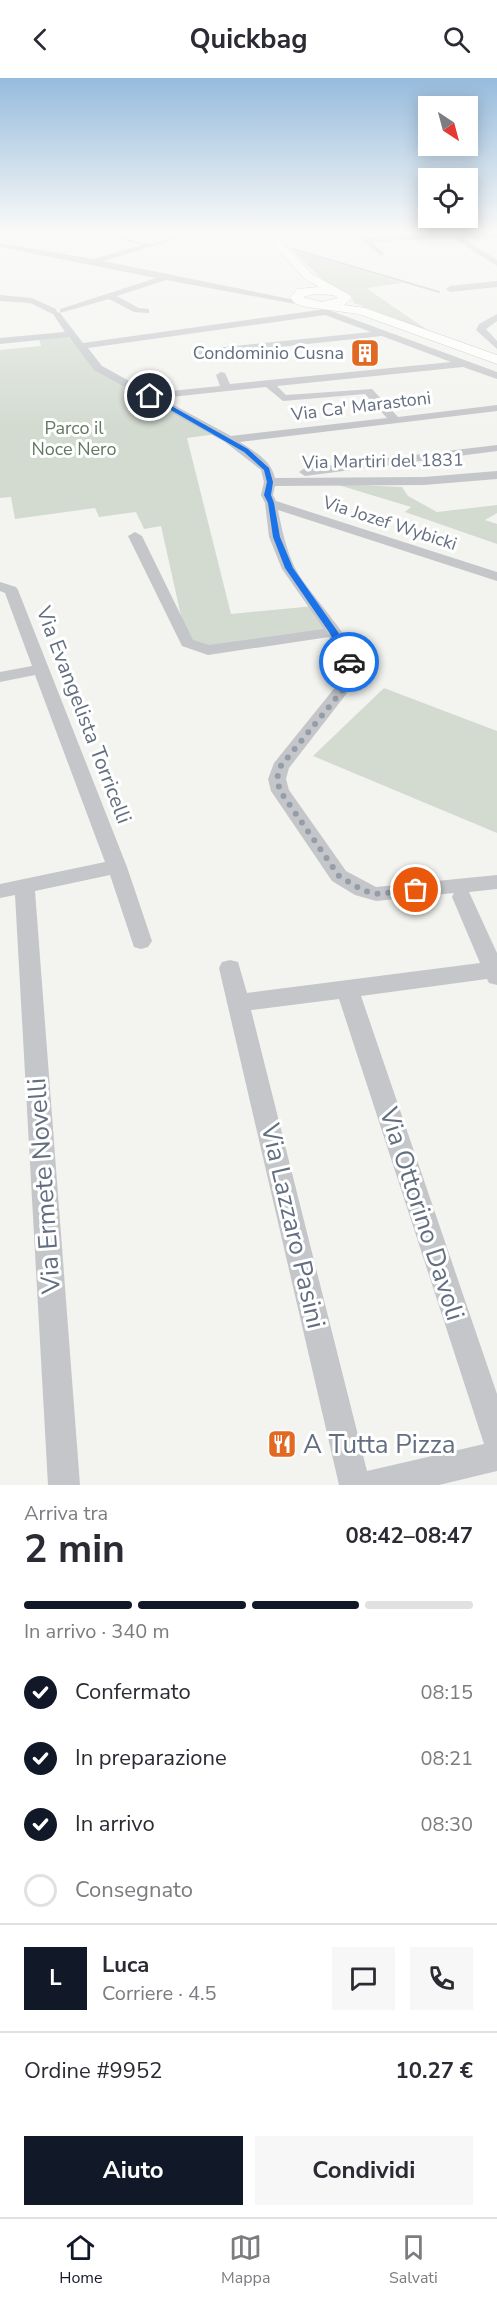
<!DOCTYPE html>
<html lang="it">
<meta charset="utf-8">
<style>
:root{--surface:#fff;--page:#f7f7f7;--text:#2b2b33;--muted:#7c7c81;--line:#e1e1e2;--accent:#111827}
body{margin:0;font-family:"Nunito Sans",sans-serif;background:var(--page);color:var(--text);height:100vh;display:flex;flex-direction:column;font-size:22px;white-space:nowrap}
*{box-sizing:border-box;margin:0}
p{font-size:20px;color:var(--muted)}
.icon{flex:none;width:33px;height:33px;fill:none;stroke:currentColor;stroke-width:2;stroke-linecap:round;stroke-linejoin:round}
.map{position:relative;height:1407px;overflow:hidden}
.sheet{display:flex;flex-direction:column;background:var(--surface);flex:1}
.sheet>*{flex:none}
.needle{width:39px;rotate:144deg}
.controls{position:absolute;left:418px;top:18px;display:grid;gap:12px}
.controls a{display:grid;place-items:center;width:60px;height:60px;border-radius:0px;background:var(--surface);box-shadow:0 3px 15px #0003;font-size:30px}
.pin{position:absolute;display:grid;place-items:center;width:51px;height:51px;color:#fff;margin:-26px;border:3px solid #fff;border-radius:50%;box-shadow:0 2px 6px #0007}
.courier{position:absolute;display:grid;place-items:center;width:60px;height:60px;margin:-30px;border:4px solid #1a73e8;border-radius:50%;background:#fff;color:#222;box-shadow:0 2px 8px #0007}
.summary em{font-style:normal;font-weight:700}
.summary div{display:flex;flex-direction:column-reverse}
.summary{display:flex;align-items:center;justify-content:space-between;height:102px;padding:0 24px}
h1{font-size:39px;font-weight:700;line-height:45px}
.bar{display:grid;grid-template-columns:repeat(4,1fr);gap:9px 6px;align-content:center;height:72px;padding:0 24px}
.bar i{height:8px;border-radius:4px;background:var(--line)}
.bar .active{background:var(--accent)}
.bar p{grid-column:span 4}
.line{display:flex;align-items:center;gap:15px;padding:0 24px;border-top:2px solid var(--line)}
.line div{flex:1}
.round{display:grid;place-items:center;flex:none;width:63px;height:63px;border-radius:0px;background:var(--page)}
ol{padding:0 24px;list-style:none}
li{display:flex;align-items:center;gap:18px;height:66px}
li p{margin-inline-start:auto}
li .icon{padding:6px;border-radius:50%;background:var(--accent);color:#fff;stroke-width:4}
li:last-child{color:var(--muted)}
li i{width:33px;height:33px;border:3px solid var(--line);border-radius:50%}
.primary-button{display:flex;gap:12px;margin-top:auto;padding:12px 24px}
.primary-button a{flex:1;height:69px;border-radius:0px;background:var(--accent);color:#fff;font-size:24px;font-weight:700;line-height:69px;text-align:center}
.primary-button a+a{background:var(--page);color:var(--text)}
header{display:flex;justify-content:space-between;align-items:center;height:78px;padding:0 24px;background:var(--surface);font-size:27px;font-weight:700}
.tabs{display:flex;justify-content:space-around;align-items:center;height:84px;border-top:2px solid var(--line);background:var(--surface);font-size:16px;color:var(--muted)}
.tabs a{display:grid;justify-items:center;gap:3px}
.tabs .active{color:var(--accent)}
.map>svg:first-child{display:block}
.green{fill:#d3dbd1}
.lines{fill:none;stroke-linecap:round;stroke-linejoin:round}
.stream{stroke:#bcc5cc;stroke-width:2}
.secondary-casing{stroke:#b6b9be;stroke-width:1}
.street{fill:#c4c6ca;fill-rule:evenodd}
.secondary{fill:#fff;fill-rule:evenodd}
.route{fill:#1a73e8}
.done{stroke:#959ea8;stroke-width:6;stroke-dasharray:0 10.8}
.labels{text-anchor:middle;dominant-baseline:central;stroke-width:6;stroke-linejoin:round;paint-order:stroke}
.far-poi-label{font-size:18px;fill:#636f81;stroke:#fff;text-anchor:end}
.far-street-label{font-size:18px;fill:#636f81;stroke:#fff}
.far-park-label{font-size:18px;fill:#637862;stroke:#fff}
.street-label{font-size:21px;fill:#636f81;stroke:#fff}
.near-street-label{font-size:26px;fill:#636f81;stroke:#fff}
.near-poi-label{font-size:26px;fill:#636f81;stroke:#fff;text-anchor:start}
</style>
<header><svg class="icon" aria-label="back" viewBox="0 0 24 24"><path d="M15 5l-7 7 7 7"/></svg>Quickbag<svg class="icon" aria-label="search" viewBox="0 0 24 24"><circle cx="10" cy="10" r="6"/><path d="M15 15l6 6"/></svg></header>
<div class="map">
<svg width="497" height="1407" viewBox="0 0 497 1407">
<rect width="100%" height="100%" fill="#f3f4f0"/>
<!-- green -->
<g class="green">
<path d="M 292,172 L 402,205 L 366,210 L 429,253 L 354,225 L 351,218 L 325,204 Z"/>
<path d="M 68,259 L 91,283 L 217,356 L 187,360 L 231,536 L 314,528 L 334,554 L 208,572 L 187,565 L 161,448 L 144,451 L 136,434 L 99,439 L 95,430 L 15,441 L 11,419 L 0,420 L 0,272 L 41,268 L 39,261 Z"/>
<path d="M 335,406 L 402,409 L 408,418 L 437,434 L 497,427 L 497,435 L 485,442 L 497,446 L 497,466 L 405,434 L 411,429 Z"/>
<path d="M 384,610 L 497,653 L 497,755 L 313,678 Z"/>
</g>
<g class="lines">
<!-- stream -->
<path class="stream" d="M 293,171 L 439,214"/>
<!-- secondary casing -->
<g class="secondary-casing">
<path id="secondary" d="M 260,152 L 271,152 L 312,196 L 350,217 L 352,220 L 344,227 L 365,230 L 497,277 L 497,286 L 359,236 L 307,229 L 296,226 L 290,220 L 297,211 L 319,209 L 304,200 ZM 314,216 L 333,217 L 338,220 L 321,224 L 303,219 Z"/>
</g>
<!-- street -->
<g class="street">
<path d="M 84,152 C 108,152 130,165 150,165 C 166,165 186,152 206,152 L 103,183 L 305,224 L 301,227 L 166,202 L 117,218 L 139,230 L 149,231 L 149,235 L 134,234 L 109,221 L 60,235 L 60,231 L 156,200 L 0,169 L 0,165 L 93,181 L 142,167 Z"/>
<path d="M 350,152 L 358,152 L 367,160 L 497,155 L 497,159 L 463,160 L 497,182 L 497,188 L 453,160 L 372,164 L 385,176 L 381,178 Z"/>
<path d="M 497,203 L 497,209 L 450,214 L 446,211 L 450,208 Z"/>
<path d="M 0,217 L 32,220 L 56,231 L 57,234 L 60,235 L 83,265 L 326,231 L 497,294 L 497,301 L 463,289 L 277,308 L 286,317 L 372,311 L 398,339 L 497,327 L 497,333 L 240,364 C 255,374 271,382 275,400 L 424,399 L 497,393 L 497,401 L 424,407 L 275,408 L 273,417 L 276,423 L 497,494 L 497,503 L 278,432 C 282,452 286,471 295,490 C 313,523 356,559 361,597 L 289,690 L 286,701 L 289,712 L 346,793 L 376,809 L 497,797 L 497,811 L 469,814 L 497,875 L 497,907 L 489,905 L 487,901 L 361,918 L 497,1316 L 497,1393 L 439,1407 L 339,1407 L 219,890 L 222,884 L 230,882 L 238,884 L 247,915 L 480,885 L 452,819 L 454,815 L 376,823 L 355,817 L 332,803 L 271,713 L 268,701 L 274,685 L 345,597 L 344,589 L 329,559 L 208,577 L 182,568 L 128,458 L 135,454 L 142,458 L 193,562 L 209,567 L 324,551 L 282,491 L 269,459 L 265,425 L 261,417 L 264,404 L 261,392 L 225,364 L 94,292 L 69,259 L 0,266 L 0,260 L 65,254 L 53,236 L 30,225 L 0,223 ZM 325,237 L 371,254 L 195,272 L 190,275 L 195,278 L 382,258 L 451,284 L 230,306 L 225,295 L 221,294 L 216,297 L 220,308 L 151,315 L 102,288 L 88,270 ZM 266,309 L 283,323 L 365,316 L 387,340 L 231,358 L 161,320 ZM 339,921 L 484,1366 L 367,1393 L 251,932 Z"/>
<path d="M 497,236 L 497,243 L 486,251 L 497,263 L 497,271 L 476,252 L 479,246 Z"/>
<path d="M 497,367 L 497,373 L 305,398 L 299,394 L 305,390 Z"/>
<path d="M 0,504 L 16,509 L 18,512 L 127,789 L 152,863 L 148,869 L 141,871 L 134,869 L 110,797 L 35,813 L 80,1407 L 48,1407 L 15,817 L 0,820 L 0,806 L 105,784 L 35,597 L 0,604 L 0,594 L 32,588 L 5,515 L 0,513 Z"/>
</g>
<!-- secondary -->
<use href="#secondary" class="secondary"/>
</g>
<!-- sky -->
<linearGradient id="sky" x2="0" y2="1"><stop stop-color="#96bbdd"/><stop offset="0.44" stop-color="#fafaf8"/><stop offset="1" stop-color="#fafaf8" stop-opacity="0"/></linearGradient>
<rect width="497" height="349" fill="url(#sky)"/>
<!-- route -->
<path class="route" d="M 148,317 L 152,317 L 248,371 L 269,390 L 273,404 L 271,417 L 274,425 L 280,459 L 293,490 L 338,554 L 353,584 L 352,586 L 346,586 L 329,554 L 285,490 L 273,459 L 268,425 L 264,417 L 267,404 L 264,392 L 244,374 L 148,319 Z"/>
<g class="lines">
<!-- done -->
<path class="done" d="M 349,584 L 353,597 L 350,603 L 280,689 L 277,701 L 280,713 L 339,798 L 362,812 L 376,816 L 416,812"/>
</g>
<!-- icons -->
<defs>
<g id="building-square" transform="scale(1.5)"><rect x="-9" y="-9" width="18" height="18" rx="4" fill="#e26922" stroke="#fff"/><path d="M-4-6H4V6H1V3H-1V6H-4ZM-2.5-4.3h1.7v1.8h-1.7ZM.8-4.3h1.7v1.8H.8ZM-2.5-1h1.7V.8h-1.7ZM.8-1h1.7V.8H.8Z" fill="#fff"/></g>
<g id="restaurant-square" transform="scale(1.5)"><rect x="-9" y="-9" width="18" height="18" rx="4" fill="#e26922" stroke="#fff"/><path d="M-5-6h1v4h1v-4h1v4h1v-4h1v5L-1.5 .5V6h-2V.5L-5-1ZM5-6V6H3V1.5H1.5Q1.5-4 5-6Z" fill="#fff"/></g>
</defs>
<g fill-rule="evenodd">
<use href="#building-square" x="365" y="275"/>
<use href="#restaurant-square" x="282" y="1366"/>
</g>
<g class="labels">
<!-- far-poi labels -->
<g class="far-poi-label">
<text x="344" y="275">Condominio Cusna</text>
</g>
<!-- far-street labels -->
<g class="far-street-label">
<text transform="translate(361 328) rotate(-7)">Via Ca' Marastoni</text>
<text transform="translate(383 383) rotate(-1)">Via Martiri del 1831</text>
<text transform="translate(390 445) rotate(18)">Via Jozef Wybicki</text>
</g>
<!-- far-park labels -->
<g class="far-park-label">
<text x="74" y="350">Parco il<tspan x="74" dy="21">Noce Nero</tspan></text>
</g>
<!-- street labels -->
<g class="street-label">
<text transform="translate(84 637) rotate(69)">Via Evangelista Torricelli</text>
</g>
<!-- near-street labels -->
<g class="near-street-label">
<text transform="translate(44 1108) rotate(-94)">Via Ermete Novelli</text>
<text transform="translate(422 1136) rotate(72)">Via Ottorino Davoli</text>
<text transform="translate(293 1148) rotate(77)">Via Lazzaro Pasini</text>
</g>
<!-- near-poi labels -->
<g class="near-poi-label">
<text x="303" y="1366">A Tutta Pizza</text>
</g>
</g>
</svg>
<div class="controls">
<a><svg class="needle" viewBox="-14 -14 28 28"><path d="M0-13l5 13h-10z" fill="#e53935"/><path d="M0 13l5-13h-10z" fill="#7c7c81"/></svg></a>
<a><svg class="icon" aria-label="locate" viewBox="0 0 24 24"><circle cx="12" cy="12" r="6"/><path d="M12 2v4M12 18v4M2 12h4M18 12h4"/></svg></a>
</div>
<div class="pin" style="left:416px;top:812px;background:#ea580c"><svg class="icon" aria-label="bag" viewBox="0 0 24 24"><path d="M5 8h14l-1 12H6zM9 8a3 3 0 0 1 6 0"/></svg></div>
<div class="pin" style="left:150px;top:318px;background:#1f2937"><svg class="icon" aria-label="home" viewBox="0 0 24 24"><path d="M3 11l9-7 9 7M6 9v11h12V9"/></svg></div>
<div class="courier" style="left:349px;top:584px"><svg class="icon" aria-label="car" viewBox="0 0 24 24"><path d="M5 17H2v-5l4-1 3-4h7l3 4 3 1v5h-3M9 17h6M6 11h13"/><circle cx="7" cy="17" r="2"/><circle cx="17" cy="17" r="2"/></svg></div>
</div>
<section class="sheet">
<div class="summary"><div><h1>2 min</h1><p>Arriva tra</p></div><em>08:42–08:47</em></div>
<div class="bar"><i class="active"></i><i class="active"></i><i class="active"></i><i></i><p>In arrivo · 340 m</p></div>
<ol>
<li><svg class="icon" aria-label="check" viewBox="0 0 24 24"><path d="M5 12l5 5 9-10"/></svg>Confermato<p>08:15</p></li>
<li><svg class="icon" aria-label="check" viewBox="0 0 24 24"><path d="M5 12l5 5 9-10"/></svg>In preparazione<p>08:21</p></li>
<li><svg class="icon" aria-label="check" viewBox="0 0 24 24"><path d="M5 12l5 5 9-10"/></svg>In arrivo<p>08:30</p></li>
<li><i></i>Consegnato</li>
</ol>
<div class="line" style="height:108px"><b class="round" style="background:var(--accent);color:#fff">L</b><div><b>Luca</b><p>Corriere · 4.5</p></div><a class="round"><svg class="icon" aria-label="chat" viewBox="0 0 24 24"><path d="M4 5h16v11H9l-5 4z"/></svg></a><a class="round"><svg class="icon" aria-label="phone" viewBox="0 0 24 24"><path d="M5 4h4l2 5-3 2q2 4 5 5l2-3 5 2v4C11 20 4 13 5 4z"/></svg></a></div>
<div class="line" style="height:78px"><div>Ordine #9952</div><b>10.27 €</b></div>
<div class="primary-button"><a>Aiuto</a><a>Condividi</a></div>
</section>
<nav class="tabs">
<a class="active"><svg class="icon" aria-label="home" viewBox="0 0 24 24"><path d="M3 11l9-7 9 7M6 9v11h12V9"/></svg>Home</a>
<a><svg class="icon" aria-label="map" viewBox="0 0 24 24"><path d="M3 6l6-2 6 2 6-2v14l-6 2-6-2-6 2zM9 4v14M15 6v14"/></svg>Mappa</a>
<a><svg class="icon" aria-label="saved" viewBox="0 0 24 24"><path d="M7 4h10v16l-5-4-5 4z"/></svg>Salvati</a>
</nav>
